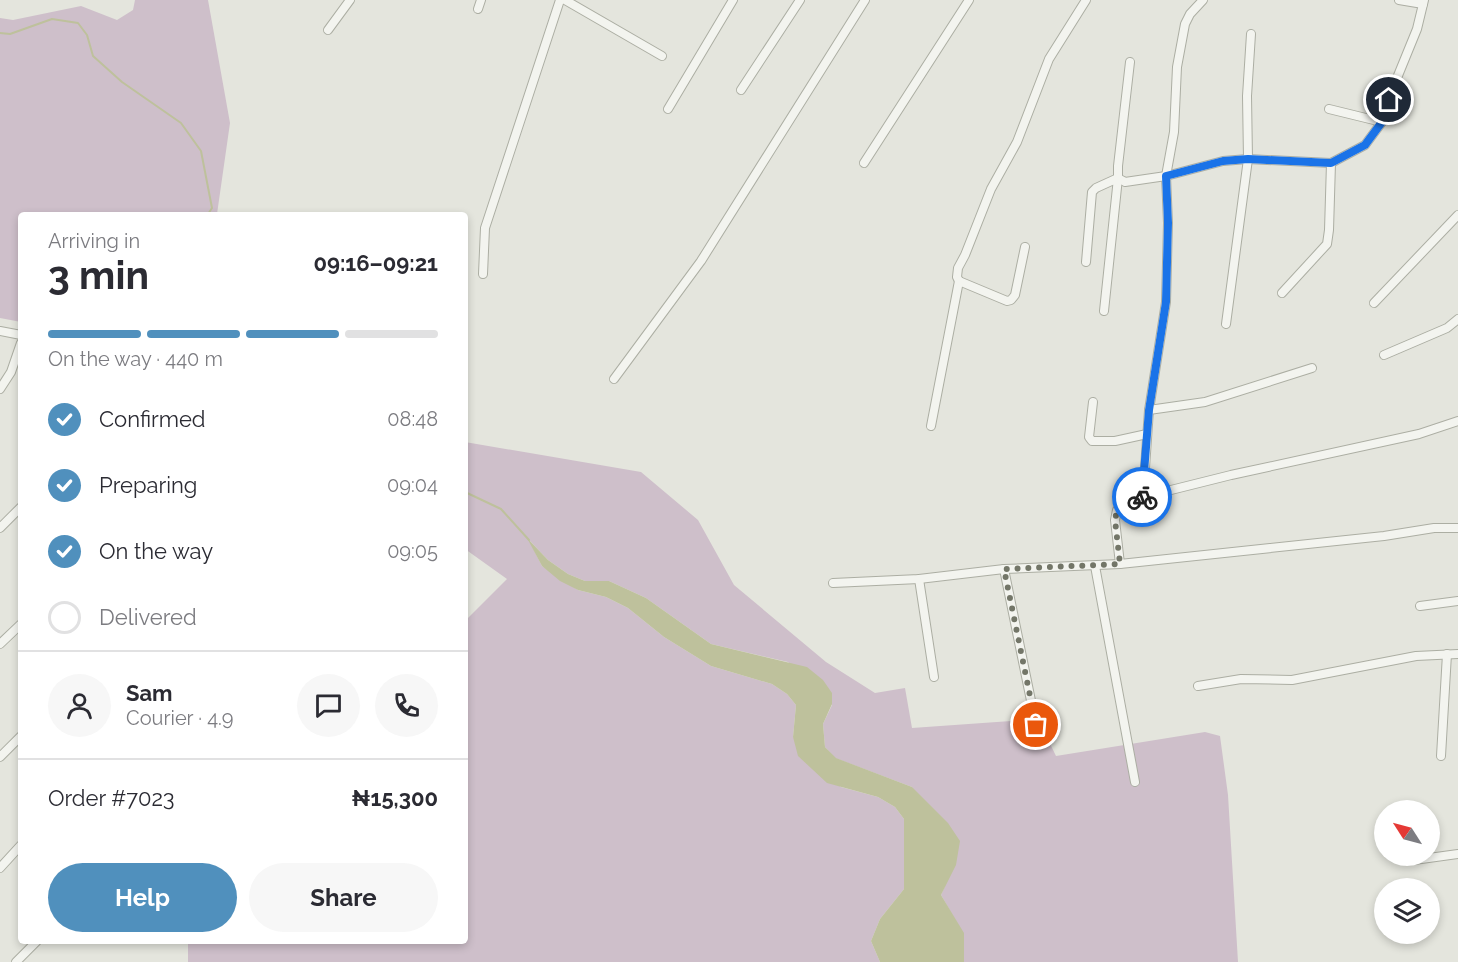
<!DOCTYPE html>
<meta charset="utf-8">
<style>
:root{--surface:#fff;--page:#f7f7f7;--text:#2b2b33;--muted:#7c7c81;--line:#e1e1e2;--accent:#5090bd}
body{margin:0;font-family:Raleway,sans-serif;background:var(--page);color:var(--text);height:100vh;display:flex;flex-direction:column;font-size:22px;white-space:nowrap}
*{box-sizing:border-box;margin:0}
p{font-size:20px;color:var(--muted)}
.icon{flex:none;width:33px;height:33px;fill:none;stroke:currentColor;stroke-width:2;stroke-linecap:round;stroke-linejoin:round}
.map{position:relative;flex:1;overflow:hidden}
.sheet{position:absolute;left:18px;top:212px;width:450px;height:732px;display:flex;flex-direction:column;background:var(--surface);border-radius:6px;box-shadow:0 3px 9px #0003}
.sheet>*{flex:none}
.needle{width:39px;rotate:306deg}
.fabs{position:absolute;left:1374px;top:800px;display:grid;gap:12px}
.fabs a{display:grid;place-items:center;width:66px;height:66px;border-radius:50%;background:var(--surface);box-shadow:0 3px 9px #0003;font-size:30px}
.pin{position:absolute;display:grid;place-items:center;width:51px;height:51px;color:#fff;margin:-26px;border:3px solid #fff;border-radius:50%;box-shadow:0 2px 6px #0007}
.courier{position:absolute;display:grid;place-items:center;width:60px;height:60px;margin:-30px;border:4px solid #1a73e8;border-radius:50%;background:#fff;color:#222;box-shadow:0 2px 8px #0007}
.headline em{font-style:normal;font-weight:700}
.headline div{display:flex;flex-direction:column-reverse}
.headline{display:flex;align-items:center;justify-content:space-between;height:102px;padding:0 30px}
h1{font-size:39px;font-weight:700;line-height:45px}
.bar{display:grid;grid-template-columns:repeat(4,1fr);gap:9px 6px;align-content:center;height:72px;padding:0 30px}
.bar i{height:8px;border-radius:4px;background:var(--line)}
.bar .current{background:var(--accent)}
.bar p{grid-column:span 4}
.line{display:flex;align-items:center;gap:15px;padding:0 30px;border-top:2px solid var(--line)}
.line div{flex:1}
.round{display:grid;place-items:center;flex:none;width:63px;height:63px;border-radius:32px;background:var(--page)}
ol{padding:0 30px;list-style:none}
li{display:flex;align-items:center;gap:18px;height:66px}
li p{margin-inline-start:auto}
li .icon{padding:6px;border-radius:50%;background:var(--accent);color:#fff;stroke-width:4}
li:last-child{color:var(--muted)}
li i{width:33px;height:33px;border:3px solid var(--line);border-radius:50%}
.button{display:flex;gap:12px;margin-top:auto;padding:12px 30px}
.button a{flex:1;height:69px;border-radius:36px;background:var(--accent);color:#fff;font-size:24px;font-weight:700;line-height:69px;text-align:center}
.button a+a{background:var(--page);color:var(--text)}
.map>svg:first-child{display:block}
.green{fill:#cebfca}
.water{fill:#bec19c}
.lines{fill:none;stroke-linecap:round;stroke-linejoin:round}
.stream{stroke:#bec19c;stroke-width:2}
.minor-casing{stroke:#acaea3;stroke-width:10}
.minor{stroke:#f3f4ef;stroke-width:8}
.done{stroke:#737668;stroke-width:6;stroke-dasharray:0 10.8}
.route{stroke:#1a73e8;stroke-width:8}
</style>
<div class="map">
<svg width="1458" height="962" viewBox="0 0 1458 962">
<rect width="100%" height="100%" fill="#e4e5dd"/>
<!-- green -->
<g class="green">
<path d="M 135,0 L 208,0 L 230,123 L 217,214 L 21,214 L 21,322 L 0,318 L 0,18 L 13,20 L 81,6 L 117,20 L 133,10 Z"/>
<path d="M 465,442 L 641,472 L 698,520 L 734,585 L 826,662 L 875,693 L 905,688 L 912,728 L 1038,719 L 1056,756 L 1205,732 L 1220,736 L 1228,795 L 1238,962 L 964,962 L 963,933 L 941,895 L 945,886 L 912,787 L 835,758 L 825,747 L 823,724 L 832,705 L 788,662 L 711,644 L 646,598 L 609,581 L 585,581 L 568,574 L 548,560 L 529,540 L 542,566 L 578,590 L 606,597 L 628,608 L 664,637 L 711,666 L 772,684 L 787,694 L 796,705 L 793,737 L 841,787 L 878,797 L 895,807 L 904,819 L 904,889 L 880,919 L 871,941 L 880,962 L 188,962 L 188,941 L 465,940 L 465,621 L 507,579 L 465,549 Z"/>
</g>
<!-- water -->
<path class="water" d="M 527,538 L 548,560 L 568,574 L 585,581 L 609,581 L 646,598 L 711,644 L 807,667 L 823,680 L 832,693 L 832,704 L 823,724 L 825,747 L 836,758 L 912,787 L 948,823 L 960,841 L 956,865 L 941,895 L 964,933 L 964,962 L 880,962 L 871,941 L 880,919 L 904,889 L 904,819 L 895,807 L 878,797 L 827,783 L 798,756 L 793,737 L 796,705 L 787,694 L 772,684 L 711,666 L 664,637 L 628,608 L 606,597 L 578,590 L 560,581 L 542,566 Z"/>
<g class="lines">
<!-- stream -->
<g class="stream">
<path d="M 0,33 L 10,34 L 52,19 L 78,23 L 87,35 L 93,56 L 122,82 L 181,123 L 201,151 L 212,208 L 208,214"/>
<path d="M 465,492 L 501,509 L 529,540"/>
</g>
<!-- minor casing -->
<g class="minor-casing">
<g id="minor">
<path d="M 565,0 L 662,56"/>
<path d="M 1399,0 L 1423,4"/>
<path d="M 478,9 L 481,0"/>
<path d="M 328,30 L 350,0"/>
<path d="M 1130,62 L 1118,166 L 1118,178 L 1125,182 L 1166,176 L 1223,161 L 1248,159 L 1331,163 L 1365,145 L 1382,122 L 1397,78 L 1417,29 L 1424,0"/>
<path d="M 741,90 L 800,0"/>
<path d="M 668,109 L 733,0"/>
<path d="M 1329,109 L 1382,122"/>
<path d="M 864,163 L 969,0"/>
<path d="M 1025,247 L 1015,295 L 1011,300 L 1007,301 L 959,281 L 957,277 L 958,268 L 965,255 L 991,189 L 1017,142 L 1049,59 L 1086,0"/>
<path d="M 1086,262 L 1092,192 L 1096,188 L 1118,178 L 1104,311"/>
<path d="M 483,274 L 485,228 L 560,0"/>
<path d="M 1282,293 L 1327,244 L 1329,230 L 1331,163"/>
<path d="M 1374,303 L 1458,215"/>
<path d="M 1226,324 L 1248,159 L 1247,96 L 1251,34"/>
<path d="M 0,331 L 21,335"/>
<path d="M 1384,355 L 1447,328 L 1458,319"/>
<path d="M 614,379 L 701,261 L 865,0"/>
<path d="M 0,389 L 11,372 L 21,343"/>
<path d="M 1093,402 L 1089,437 L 1092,441 L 1115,441 L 1147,434"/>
<path d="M 1149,410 L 1205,402 L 1312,368"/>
<path d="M 931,426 L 959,281"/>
<path d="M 1143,497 L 1231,475 L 1419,434 L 1458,421"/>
<path d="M 0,528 L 21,507"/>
<path d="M 1120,564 L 1115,520 L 1117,510 L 1143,497 L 1149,410 L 1166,302 L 1168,223 L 1166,176 L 1174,132 L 1177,67 L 1185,24 L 1190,14 L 1203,0"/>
<path d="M 1095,566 L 1135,782"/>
<path d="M 1004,569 L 1036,725"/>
<path d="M 919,579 L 934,677"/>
<path d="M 833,583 L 919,579 L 1004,569 L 1120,564 L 1384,536 L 1434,528 L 1458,528"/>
<path d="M 1420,606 L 1458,601"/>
<path d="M 0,644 L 21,624"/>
<path d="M 1198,686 L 1241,679 L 1292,680 L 1416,656 L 1458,654"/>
<path d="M 1441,756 L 1447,654"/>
<path d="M 0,757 L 21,736"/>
<path d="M 1407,861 L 1458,854"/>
<path d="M 0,868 L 21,845"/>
<path d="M 16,962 L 38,940"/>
</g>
</g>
<!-- minor -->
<use href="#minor" class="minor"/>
</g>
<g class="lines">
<!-- done -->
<path class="done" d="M 1036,725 L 1004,569 L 1120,564 L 1115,520 L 1117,510 L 1142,497"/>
<!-- route -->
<path class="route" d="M 1142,497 L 1149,410 L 1166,302 L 1168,223 L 1166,176 L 1223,161 L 1248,159 L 1331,163 L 1365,145 L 1382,122 L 1389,100"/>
</g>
</svg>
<div class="fabs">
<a><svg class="needle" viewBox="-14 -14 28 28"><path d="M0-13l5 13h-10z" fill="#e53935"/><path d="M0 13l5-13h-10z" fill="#7c7c81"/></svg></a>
<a><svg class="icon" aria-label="layers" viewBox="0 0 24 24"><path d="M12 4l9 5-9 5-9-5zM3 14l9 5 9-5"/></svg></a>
</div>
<div class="pin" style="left:1036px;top:725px;background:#ea580c"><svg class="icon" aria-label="bag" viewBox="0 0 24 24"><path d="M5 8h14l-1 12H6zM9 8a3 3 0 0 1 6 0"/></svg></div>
<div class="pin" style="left:1389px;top:100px;background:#1f2937"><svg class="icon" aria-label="home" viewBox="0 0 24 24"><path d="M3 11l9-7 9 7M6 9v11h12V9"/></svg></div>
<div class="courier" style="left:1142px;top:497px"><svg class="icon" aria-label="bike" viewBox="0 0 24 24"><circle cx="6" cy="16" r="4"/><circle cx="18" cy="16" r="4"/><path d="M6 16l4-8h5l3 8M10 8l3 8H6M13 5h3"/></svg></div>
<section class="sheet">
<div class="headline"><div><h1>3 min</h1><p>Arriving in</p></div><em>09:16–09:21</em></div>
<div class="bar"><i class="current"></i><i class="current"></i><i class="current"></i><i></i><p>On the way · 440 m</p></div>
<ol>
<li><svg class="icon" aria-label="check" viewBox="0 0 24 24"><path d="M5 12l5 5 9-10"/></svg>Confirmed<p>08:48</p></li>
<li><svg class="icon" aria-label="check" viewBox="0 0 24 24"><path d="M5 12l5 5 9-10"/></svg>Preparing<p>09:04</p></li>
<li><svg class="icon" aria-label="check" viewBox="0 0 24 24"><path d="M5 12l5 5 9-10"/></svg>On the way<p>09:05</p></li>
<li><i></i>Delivered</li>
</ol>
<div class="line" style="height:108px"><a class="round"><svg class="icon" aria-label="person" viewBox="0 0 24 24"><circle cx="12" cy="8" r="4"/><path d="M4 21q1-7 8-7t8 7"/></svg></a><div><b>Sam</b><p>Courier · 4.9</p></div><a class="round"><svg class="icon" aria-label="chat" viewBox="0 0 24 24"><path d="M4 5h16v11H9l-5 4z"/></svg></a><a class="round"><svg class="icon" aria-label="phone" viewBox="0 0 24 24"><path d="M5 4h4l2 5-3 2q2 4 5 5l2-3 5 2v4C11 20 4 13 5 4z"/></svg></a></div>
<div class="line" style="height:78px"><div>Order #7023</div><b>₦15,300</b></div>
<div class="button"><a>Help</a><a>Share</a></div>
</section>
</div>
